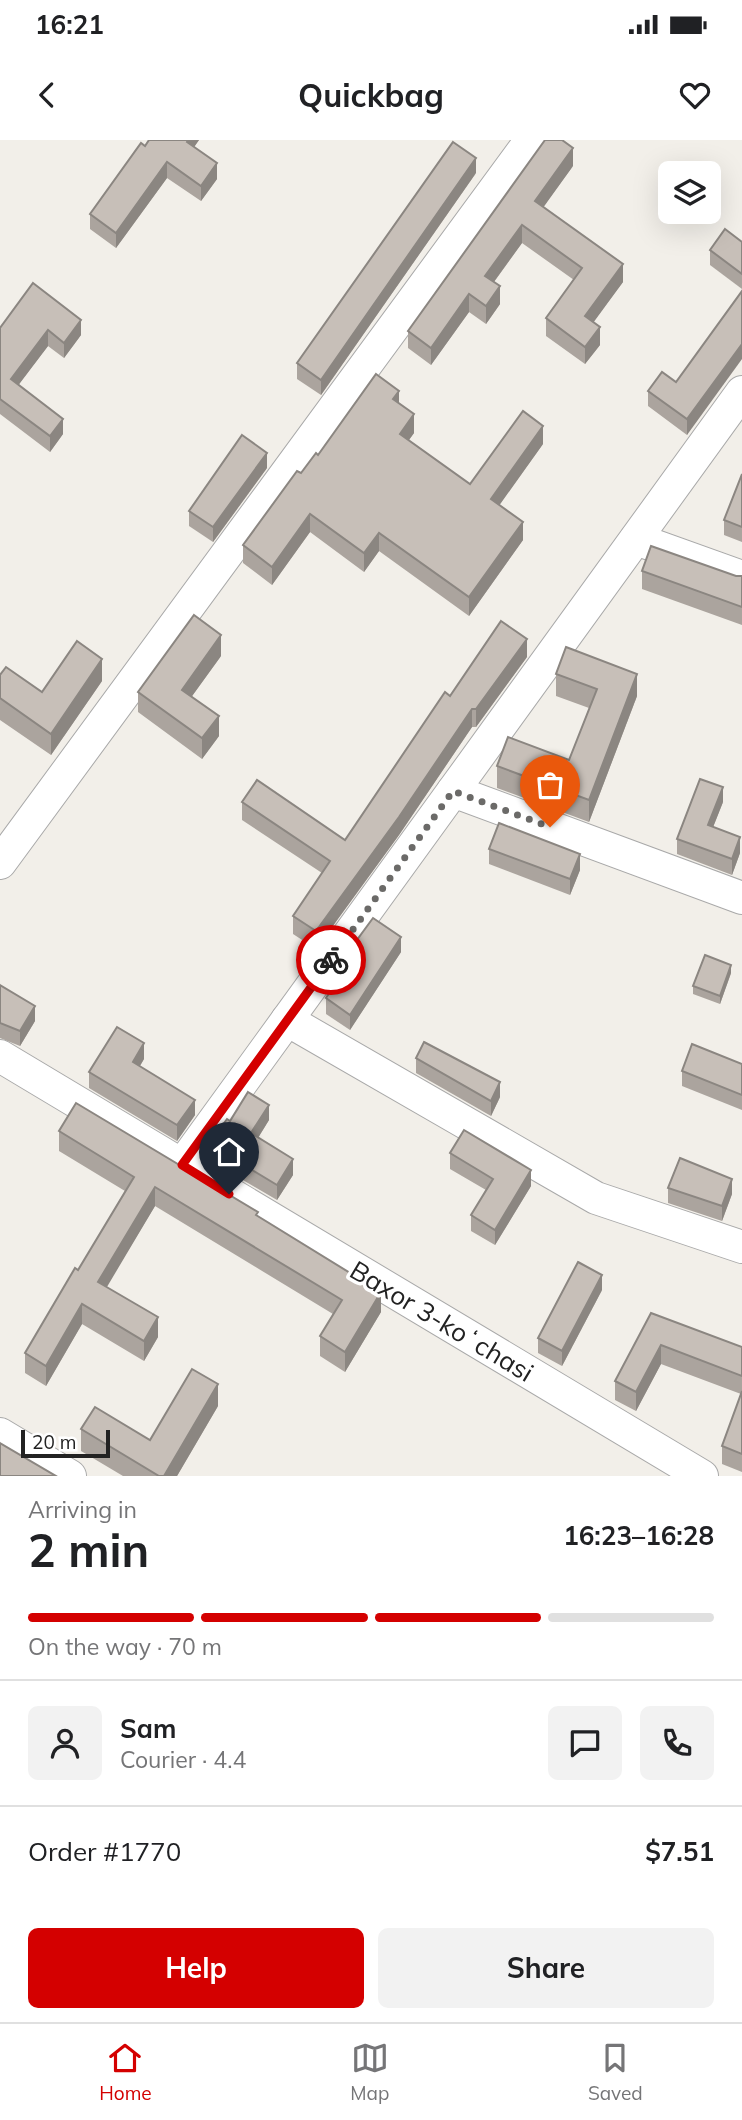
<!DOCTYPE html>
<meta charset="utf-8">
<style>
:root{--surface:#fff;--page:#f2f2f2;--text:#202124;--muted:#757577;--line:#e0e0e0;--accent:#d40000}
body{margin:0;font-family:Mulish,sans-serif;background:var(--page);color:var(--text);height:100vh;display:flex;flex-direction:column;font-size:26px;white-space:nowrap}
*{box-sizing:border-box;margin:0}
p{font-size:23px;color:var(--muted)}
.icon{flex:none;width:38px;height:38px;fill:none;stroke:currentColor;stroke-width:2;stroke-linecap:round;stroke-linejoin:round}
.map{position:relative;height:1336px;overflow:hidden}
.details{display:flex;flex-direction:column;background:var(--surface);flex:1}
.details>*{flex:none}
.tools{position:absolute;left:658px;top:21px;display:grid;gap:14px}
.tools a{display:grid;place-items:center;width:63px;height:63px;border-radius:10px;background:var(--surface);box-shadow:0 7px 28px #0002;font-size:35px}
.scale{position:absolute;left:21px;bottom:18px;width:89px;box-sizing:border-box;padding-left:7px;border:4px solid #222;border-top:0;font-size:19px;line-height:24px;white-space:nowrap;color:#222;-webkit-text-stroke:5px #fff;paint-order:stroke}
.pin{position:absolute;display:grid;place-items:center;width:60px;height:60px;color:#fff;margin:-72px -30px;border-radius:50% 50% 50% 0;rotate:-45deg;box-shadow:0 0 7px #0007}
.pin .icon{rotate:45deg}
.courier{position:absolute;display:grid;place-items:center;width:70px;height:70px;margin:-35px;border:5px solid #d40000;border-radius:50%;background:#fff;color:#222;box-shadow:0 2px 9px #0007}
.summary em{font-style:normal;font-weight:700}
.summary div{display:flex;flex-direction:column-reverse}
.summary{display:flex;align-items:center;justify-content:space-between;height:119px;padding:0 28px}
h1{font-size:46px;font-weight:700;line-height:52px}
.bar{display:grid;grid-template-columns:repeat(4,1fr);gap:10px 7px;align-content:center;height:84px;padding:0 28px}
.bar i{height:9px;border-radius:5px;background:var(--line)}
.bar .active{background:var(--accent)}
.bar p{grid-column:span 4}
.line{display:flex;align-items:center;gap:18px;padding:0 28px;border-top:2px solid var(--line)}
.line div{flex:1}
.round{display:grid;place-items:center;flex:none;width:74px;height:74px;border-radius:10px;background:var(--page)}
.cta{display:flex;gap:14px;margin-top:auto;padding:14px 28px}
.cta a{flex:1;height:80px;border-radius:10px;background:var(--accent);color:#fff;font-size:28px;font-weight:700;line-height:80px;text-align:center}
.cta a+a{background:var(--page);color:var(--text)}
.status{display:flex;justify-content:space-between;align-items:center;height:49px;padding:0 35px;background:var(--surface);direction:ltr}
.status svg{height:19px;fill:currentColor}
header{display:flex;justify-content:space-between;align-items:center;height:91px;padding:0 28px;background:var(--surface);font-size:32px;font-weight:700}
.menu{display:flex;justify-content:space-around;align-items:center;height:98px;border-top:2px solid var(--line);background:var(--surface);font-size:19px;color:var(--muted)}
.menu a{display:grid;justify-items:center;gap:4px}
.menu .active{color:var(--accent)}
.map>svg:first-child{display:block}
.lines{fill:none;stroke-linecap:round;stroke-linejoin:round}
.minor-casing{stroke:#a9a9a9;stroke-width:34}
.minor{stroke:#fff;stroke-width:32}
.wall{fill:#aba49e}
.shaded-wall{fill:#8b8681}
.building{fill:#c7bfb8;stroke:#8b8681;stroke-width:2}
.done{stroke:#6b6a68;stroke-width:7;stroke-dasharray:0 12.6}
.route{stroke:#d40000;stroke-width:9}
.labels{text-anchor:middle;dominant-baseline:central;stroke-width:7;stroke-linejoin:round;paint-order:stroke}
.street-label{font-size:26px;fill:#222;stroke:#fff}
</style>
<div class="status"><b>16:21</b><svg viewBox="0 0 49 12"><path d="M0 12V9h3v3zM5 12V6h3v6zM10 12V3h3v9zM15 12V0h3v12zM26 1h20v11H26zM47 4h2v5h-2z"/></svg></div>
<header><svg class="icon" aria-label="back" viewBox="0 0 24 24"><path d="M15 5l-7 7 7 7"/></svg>Quickbag<svg class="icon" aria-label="heart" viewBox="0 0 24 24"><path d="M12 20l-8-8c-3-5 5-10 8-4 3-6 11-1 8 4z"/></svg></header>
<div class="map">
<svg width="742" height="1336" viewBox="0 0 742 1336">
<rect width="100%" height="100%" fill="#f2efe9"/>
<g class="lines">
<!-- minor casing -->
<g class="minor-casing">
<g id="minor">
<path d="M 636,399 L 742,437"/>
<path d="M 453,651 L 742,252"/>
<path d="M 0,723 L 531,0"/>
<path d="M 287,880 L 596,1058 L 742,1107"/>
<path d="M 0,916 L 182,1025 L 453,651 L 742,758"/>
<path d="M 182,1025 L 702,1336"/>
<path d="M 0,1294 L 70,1336"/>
</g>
</g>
<!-- minor -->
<use href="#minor" class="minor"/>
</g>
<!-- wall -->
<g class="wall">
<path d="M 149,0 L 199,0 L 194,7 L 217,39 L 201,61 L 167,38 L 116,108 L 90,89 L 90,74 Z"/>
<path d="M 573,26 L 543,67 L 623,142 L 593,182 L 600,205 L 585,224 L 546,196 L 546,178 L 574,140 L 522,103 L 494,142 L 500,164 L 486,184 L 469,172 L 431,225 L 408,208 L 408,191 Z"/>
<path d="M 476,33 L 321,255 L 297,239 L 297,223 Z"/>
<path d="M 742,102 L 742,149 L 710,125 L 710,110 Z"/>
<path d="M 33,143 L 81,195 L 64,218 L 48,206 L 18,245 L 63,294 L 50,312 L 0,274 L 0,188 Z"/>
<path d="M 742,151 L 687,295 L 648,266 L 648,251 L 676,242 Z"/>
<path d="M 399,264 L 414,293 L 409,300 L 470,344 L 543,304 L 499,365 L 523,400 L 469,476 L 379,411 L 364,432 L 310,392 L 272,445 L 243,423 L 243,405 L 301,333 L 318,315 Z"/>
<path d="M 267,328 L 213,402 L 189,386 L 189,371 Z"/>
<path d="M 742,334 L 742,402 L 724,395 L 724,380 Z"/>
<path d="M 642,431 L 742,436 L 742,485 L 642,449 Z"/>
<path d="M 221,516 L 192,556 L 219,596 L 202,619 L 138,572 L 138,552 Z"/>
<path d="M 527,517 L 476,587 L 472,587 L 399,695 L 316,809 L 293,794 L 293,776 L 322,733 L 242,680 L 242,662 L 345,700 L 450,556 Z"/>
<path d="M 556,534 L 637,556 L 589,682 L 497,648 L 497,626 L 569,620 L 589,568 L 556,556 Z"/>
<path d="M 0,535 L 42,552 L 102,541 L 51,615 L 0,580 Z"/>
<path d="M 723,662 L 713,687 L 740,713 L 732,735 L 677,714 L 677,699 Z"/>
<path d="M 489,709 L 580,730 L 570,755 L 489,724 Z"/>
<path d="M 401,812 L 350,890 L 326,874 L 326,858 L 346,827 L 346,815 Z"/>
<path d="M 731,833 L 720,864 L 693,854 L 693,846 Z"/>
<path d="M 0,845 L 35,881 L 20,906 L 0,898 Z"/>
<path d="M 416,918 L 500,957 L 491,976 L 416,933 Z"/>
<path d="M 144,919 L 140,926 L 195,975 L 177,1001 L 89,948 L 89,932 Z"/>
<path d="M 742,924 L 742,970 L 682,946 L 682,931 Z"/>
<path d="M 269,980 L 258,998 L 293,1035 L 277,1060 L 209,1020 L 209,1004 L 230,981 Z"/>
<path d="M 59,991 L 258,1077 L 381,1172 L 345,1232 L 320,1216 L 320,1196 L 333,1174 L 155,1066 L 106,1147 L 158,1197 L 144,1221 L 82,1184 L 46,1246 L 25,1233 L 25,1213 L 78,1130 L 125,1051 L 59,1011 Z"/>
<path d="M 450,1013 L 531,1046 L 495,1105 L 471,1091 L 471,1075 L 486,1050 L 450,1029 Z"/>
<path d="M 668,1048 L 732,1054 L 722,1081 L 668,1063 Z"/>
<path d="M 602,1150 L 562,1226 L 538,1213 L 538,1198 Z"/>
<path d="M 651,1173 L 742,1207 L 742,1332 L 722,1324 L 722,1306 L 741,1254 L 661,1224 L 636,1271 L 615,1260 L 615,1241 Z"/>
<path d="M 218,1266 L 177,1336 L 123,1336 L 81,1311 L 81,1289 L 150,1300 Z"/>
</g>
<!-- shaded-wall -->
<g class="shaded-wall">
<path d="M 188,0 L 199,0 L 187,17 L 187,2 Z"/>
<path d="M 573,8 L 573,26 L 535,79 L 535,61 Z"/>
<path d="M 476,18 L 476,33 L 321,255 L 321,240 Z"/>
<path d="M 167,22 L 167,38 L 116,108 L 116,93 Z"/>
<path d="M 217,23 L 217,39 L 201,61 L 201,46 Z"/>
<path d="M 522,85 L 522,103 L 485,154 L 485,136 Z"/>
<path d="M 623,124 L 623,142 L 585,194 L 585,176 Z"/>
<path d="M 500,146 L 500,164 L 486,184 L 486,166 Z"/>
<path d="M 469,154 L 469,172 L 431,225 L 431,208 Z"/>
<path d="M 81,180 L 81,195 L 64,218 L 64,203 Z"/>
<path d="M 600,187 L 600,205 L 585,224 L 585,207 Z"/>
<path d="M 48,190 L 48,206 L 11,255 L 11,239 Z"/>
<path d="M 742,204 L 742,219 L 687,295 L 687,279 Z"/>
<path d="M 399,251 L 399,269 L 393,259 Z"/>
<path d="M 414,274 L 414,293 L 400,312 L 400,294 Z"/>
<path d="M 63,279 L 63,294 L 50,312 L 50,296 Z"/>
<path d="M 543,286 L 543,304 L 491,377 L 491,359 Z"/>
<path d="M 267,313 L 267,328 L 213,402 L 213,387 Z"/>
<path d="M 310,374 L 310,392 L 272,445 L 272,427 Z"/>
<path d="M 523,382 L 523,400 L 469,476 L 469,457 Z"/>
<path d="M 379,393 L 379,411 L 364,432 L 364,413 Z"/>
<path d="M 221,495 L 221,516 L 182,570 L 182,550 Z"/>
<path d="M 527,499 L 527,517 L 476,587 L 476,569 Z"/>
<path d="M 102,519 L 102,541 L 51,615 L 51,594 Z"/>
<path d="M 637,534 L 637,556 L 589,682 L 589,660 Z"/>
<path d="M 472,569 L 472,587 L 399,695 L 316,809 L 316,791 Z"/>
<path d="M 219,576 L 219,596 L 202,619 L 202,598 Z"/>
<path d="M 723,647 L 723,662 L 708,700 L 708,685 Z"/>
<path d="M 740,697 L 740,713 L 732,735 L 732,719 Z"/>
<path d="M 580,714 L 580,730 L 570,755 L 570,739 Z"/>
<path d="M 401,797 L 401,812 L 350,890 L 350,875 Z"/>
<path d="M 731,825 L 731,833 L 720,864 L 720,856 Z"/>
<path d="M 35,866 L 35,881 L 20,906 L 20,891 Z"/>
<path d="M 144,903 L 144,919 L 133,937 L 133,922 Z"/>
<path d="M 500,942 L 500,957 L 491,976 L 491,961 Z"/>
<path d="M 195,960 L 195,975 L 177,1001 L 177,985 Z"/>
<path d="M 269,965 L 269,980 L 251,1009 L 251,993 Z"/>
<path d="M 293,1019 L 293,1035 L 277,1060 L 277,1045 Z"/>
<path d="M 531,1030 L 531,1046 L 495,1105 L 495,1090 Z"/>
<path d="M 732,1039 L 732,1054 L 722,1081 L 722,1066 Z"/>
<path d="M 155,1047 L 155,1066 L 98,1162 L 98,1142 Z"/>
<path d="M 602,1135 L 602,1150 L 562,1226 L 562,1211 Z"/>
<path d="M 381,1152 L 381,1172 L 345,1232 L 345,1212 Z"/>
<path d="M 82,1164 L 82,1184 L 46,1246 L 46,1226 Z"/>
<path d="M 158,1177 L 158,1197 L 144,1221 L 144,1201 Z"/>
<path d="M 661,1205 L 661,1224 L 636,1271 L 636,1252 Z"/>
<path d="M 218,1244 L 218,1266 L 177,1336 L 164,1336 Z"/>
</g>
<!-- building -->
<g class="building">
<path d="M 149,0 L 188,0 L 187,2 L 217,23 L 201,46 L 167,22 L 116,93 L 90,74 L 141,3 L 145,6 Z"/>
<path d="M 545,0 L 562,0 L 573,8 L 535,61 L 623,124 L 585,176 L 600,187 L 585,207 L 546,178 L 582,128 L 522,85 L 485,136 L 500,146 L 486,166 L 469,154 L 431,208 L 408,191 Z"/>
<path d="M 453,2 L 476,18 L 321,240 L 297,223 Z"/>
<path d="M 725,89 L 742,102 L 742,134 L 710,110 Z"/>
<path d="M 33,143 L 81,180 L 64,203 L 48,190 L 11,239 L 63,279 L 50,296 L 0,259 L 0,188 Z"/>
<path d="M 742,151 L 742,204 L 687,279 L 648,251 L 662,232 L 676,242 Z"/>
<path d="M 376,234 L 399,251 L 393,259 L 414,274 L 400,294 L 470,344 L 523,271 L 543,286 L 491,359 L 523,382 L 469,457 L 379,393 L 364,413 L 310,374 L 272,427 L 243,405 L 297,331 L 301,333 L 316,313 L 318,315 Z"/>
<path d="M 242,295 L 267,313 L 213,387 L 189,371 Z"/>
<path d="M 742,334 L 742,387 L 724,380 Z"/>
<path d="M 651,406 L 736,436 L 742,436 L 742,467 L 642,431 Z"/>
<path d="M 194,475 L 221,495 L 182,550 L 219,576 L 202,598 L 138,552 Z"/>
<path d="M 501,481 L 527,499 L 476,569 L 472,569 L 399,677 L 316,791 L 293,776 L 330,721 L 242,662 L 257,640 L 345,700 L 445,552 L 450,556 Z"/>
<path d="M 77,501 L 102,519 L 51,594 L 0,558 L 0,535 L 6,527 L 42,552 Z"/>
<path d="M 566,507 L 637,534 L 589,660 L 497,626 L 508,597 L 569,620 L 597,549 L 556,534 Z"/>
<path d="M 700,639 L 723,647 L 708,685 L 740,697 L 732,719 L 677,699 Z"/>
<path d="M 499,683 L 580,714 L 570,739 L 489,709 Z"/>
<path d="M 373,778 L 401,797 L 350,875 L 326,858 L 352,818 L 346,815 Z"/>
<path d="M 705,815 L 731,825 L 720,856 L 693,846 Z"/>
<path d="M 0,845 L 35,866 L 20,891 L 0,883 Z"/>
<path d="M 117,887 L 144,903 L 133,922 L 195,960 L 177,985 L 89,932 Z"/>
<path d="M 424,902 L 500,942 L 491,961 L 416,918 Z"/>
<path d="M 692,904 L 742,924 L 742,955 L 682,931 Z"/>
<path d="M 248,952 L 269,965 L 251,993 L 293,1019 L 277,1045 L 209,1004 L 227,979 L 230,981 Z"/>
<path d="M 76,963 L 258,1072 L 256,1075 L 381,1152 L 345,1212 L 320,1196 L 342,1160 L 155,1047 L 98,1142 L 158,1177 L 144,1201 L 82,1164 L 46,1226 L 25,1213 L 75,1128 L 78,1130 L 134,1037 L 59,991 Z"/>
<path d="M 464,990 L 531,1030 L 495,1090 L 471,1075 L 493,1039 L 450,1013 Z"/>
<path d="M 680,1018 L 732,1039 L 722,1066 L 668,1048 Z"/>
<path d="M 578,1122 L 602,1135 L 562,1211 L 538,1198 Z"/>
<path d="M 651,1173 L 742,1207 L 742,1236 L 661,1205 L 636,1252 L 615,1241 Z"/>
<path d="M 192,1229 L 218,1244 L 164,1336 L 159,1336 L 81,1289 L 95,1267 L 150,1300 Z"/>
<path d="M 742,1251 L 742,1314 L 722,1306 Z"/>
<path d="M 0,1303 L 56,1336 L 0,1336 Z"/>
</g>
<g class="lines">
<!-- done -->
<path class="done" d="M 331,820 L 453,651 L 550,687"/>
<!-- route -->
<path class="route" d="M 229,1054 L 182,1025 L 331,820"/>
</g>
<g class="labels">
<!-- street labels -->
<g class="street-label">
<text transform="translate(442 1181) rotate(31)">Baxor 3-koʻchasi</text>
</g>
</g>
</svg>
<div class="tools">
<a><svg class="icon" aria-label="layers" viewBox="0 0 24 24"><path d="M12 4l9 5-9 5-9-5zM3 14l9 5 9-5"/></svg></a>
</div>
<div class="scale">20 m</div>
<div class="pin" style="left:550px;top:687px;background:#ea580c"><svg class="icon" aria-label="bag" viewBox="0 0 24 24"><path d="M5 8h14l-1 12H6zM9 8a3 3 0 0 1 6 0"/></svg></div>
<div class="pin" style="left:229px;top:1054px;background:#1f2937"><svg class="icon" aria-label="home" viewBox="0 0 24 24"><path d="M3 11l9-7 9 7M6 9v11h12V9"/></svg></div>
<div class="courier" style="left:331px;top:820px"><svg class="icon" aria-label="bike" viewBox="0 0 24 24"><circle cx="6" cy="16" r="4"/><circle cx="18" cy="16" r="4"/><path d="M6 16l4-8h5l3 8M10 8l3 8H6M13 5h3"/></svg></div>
</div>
<section class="details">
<div class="summary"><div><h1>2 min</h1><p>Arriving in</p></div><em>16:23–16:28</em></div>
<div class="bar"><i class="active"></i><i class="active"></i><i class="active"></i><i></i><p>On the way · 70 m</p></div>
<div class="line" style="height:126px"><a class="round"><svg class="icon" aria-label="person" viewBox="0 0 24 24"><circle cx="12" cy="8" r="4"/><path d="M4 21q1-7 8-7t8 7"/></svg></a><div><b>Sam</b><p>Courier · 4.4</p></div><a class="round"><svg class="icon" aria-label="chat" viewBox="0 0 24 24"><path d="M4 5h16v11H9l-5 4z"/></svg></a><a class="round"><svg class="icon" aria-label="phone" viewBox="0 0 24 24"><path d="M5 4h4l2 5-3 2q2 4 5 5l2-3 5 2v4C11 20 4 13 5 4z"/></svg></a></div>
<div class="line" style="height:91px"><div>Order #1770</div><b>$7.51</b></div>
<div class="cta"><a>Help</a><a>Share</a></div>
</section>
<nav class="menu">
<a class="active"><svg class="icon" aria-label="home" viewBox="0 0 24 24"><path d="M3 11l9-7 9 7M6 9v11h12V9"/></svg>Home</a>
<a><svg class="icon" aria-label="map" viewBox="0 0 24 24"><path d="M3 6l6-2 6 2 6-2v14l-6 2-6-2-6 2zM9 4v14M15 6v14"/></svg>Map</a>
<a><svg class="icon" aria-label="saved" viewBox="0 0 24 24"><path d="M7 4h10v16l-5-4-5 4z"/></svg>Saved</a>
</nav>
